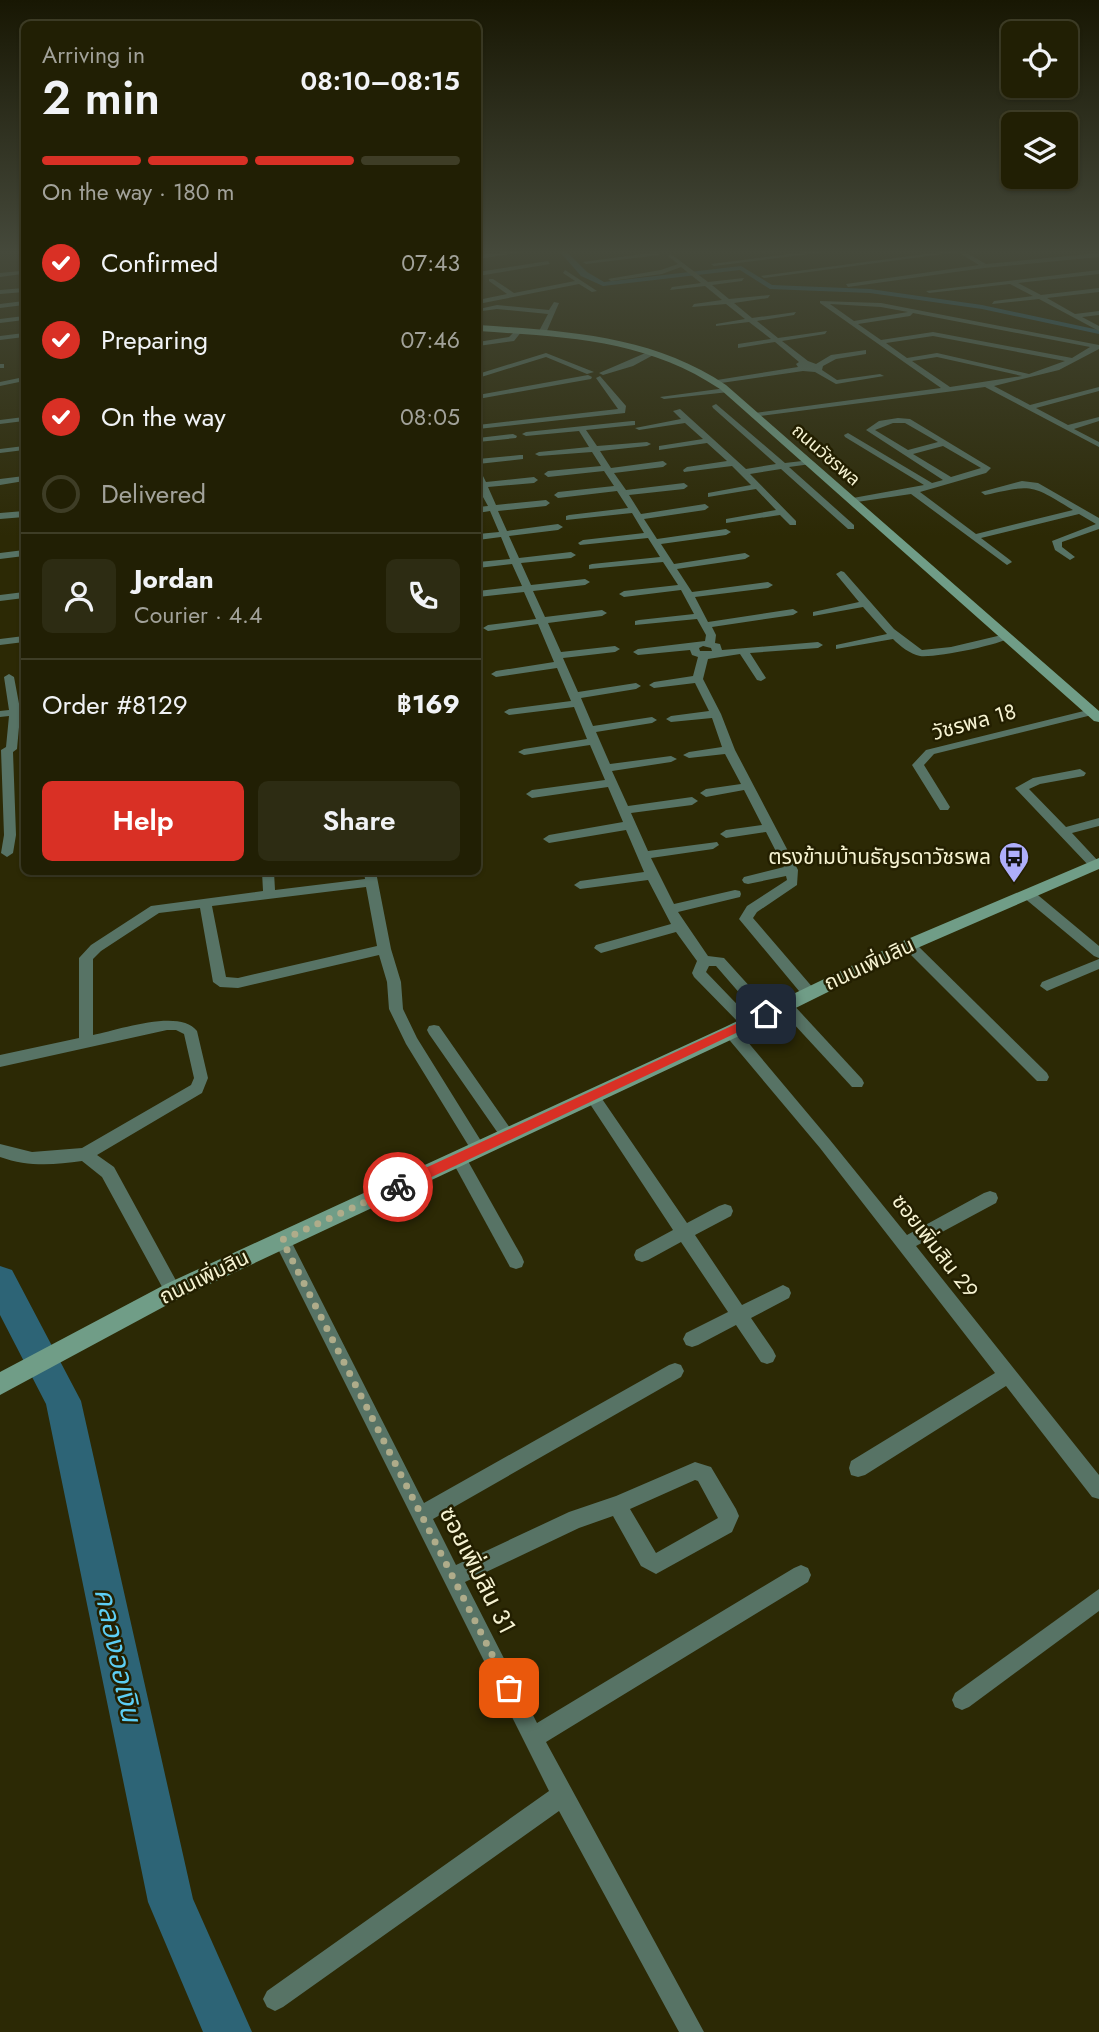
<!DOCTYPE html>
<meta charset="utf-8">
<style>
:root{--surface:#211f04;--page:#2d2c13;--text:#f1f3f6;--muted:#a2a29a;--line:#3e3d26;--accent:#d93025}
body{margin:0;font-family:Jost,"Noto Sans Thai",sans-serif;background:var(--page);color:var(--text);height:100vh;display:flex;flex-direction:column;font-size:26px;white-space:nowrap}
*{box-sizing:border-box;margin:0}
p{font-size:23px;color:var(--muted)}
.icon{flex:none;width:38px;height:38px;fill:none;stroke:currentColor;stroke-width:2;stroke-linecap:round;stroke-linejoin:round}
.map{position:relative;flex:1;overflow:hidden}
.drawer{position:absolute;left:21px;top:21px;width:460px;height:854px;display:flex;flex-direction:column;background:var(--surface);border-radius:10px;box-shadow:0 2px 5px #0004,0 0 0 2px var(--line)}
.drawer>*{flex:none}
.controls{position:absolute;left:1001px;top:21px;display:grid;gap:14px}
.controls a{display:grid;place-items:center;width:77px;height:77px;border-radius:10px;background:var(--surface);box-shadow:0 2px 5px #0004,0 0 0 2px var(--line);font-size:35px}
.pin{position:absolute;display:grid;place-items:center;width:60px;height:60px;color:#fff;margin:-30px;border-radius:14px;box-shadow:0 4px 10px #0006}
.courier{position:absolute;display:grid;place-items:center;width:70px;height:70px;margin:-35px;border:5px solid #d93025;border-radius:50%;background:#fff;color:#222;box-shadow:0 2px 9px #0007}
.overview em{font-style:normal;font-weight:600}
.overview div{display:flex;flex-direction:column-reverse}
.overview{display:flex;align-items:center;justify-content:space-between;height:119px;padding:0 21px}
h1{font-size:46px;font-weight:600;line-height:52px}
.bar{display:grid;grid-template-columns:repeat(4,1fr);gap:10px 7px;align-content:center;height:84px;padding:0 21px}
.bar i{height:9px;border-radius:5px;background:var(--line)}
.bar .active{background:var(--accent)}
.bar p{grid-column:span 4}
.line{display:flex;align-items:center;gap:18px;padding:0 21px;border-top:2px solid var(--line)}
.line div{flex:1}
.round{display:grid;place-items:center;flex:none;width:74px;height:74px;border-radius:10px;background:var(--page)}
ol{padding:0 21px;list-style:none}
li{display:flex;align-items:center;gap:21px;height:77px}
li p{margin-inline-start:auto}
li .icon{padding:7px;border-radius:50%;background:var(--accent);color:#fff;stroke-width:4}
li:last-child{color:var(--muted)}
li i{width:38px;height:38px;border:4px solid var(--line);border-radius:50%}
.action{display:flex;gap:14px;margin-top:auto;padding:14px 21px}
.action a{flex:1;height:80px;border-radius:10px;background:var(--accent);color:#fff;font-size:28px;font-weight:600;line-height:80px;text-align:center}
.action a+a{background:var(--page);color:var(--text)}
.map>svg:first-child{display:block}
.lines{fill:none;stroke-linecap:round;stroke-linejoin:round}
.canal{fill:#2d6476;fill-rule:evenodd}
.river{fill:#2d6476;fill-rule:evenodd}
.street{fill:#577365;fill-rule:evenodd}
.secondary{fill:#709d87;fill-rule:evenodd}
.route{fill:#d93025}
.done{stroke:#afac8a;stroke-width:7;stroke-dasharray:0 12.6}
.labels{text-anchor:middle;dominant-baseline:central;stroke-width:5;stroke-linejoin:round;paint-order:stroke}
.far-street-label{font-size:18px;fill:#f6f3d2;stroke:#231f00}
.street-label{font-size:21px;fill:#f6f3d2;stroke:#231f00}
.poi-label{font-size:21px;fill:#f6f3d2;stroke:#231f00;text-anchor:end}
.near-street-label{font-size:24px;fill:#f6f3d2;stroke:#231f00}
.near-water-label{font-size:28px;font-style:italic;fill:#5dcef4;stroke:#231f00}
</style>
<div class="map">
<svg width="1099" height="2032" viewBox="0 0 1099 2032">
<rect width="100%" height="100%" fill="#2c2905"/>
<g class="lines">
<!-- canal -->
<path class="canal" d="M 560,252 L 567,252 L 587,272 L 604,282 L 741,266 L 772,285 L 870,289 L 982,305 L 1099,330 L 1099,334 L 982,309 L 870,293 L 770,289 L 740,270 L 603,286 L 581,276 Z"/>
<!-- river -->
<path class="river" d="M 0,1266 L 12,1270 L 81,1401 L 193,1899 L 252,2032 L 203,2032 L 148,1902 L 46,1404 L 0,1315 Z"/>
<!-- street -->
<g class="street">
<path d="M 505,252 L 523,252 L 478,259 L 478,255 Z"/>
<path d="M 657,252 L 659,255 L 586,264 L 583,262 Z"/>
<path d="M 805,252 L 825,252 L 714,266 L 711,264 Z"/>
<path d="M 940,252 L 965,252 L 986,264 L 1099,253 L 1099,257 L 984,268 L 848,287 L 846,284 L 979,265 L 958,252 L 764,278 L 761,276 Z"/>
<path d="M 671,254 L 708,282 L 744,278 L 742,281 L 712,285 L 729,299 L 770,295 L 768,298 L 734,303 L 752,318 L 796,312 L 794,315 L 757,321 L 778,338 L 827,331 L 825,334 L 782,341 L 808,361 L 816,364 L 831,355 L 866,350 L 866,354 L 836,359 L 823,366 L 822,370 L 837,380 L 880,374 L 884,376 L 836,384 L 815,372 L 803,371 L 714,384 L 714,380 L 717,380 L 798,367 L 796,364 L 799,362 L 775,342 L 738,348 L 738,344 L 771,339 L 749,322 L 716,326 L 716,324 L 745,319 L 726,304 L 692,307 L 694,304 L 722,300 L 705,286 L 670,290 L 672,287 L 701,283 L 681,267 L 662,274 L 611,281 L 608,279 L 661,270 L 678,264 L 668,256 Z"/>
<path d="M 548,261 L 550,264 L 478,276 L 478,272 Z"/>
<path d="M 565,270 L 597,291 L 592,292 L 579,284 L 478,304 L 478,300 L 507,294 L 489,281 L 489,279 L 493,279 L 514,293 L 575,281 L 563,273 Z"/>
<path d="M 1099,270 L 1099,274 L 1018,283 L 1041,295 L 1099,288 L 1099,292 L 1047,298 L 1075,314 L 1099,311 L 1099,315 L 1082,317 L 1099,326 L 1099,331 L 1039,299 L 992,304 L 994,301 L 1033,296 L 1010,284 L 929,293 L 926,291 Z"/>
<path d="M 20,271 L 22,274 L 0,277 L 0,273 Z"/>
<path d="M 24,288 L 24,292 L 0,294 L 0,290 Z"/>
<path d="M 24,301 L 24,305 L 0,308 L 0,304 Z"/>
<path d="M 820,301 L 881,303 L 1099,345 L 1099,349 L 1059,370 L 994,386 L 1030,405 L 1099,387 L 1099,391 L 1036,408 L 1068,425 L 1099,417 L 1099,421 L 1074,429 L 1099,442 L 1099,447 L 985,387 L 752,417 L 751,415 L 755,413 L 941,388 L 820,303 ZM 830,304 L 881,307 L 908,312 L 854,321 ZM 913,313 L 1090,347 L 1072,358 L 933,332 L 881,340 L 858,324 L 910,316 ZM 933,336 L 1065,361 L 1029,374 L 937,353 L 907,358 L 886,343 ZM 937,357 L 1022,376 L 950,387 L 912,361 Z"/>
<path d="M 554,302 L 559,303 L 546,333 L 542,335 L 538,333 L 548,314 L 497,309 L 482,311 L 479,309 L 497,305 L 549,310 Z"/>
<path d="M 24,316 L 24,320 L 0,323 L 0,319 Z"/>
<path d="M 516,330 L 522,331 L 514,341 L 478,346 L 478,342 L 509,337 Z"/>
<path d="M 24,333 L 24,337 L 0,340 L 0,336 Z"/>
<path d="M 650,351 L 657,353 L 633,366 L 603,375 L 599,373 Z"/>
<path d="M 546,353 L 594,372 L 587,374 L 546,357 L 478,378 L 478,374 Z"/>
<rect x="0" y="364" width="4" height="4"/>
<path d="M 588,375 L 592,377 L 591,379 L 478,399 L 478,395 Z"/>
<path d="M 600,376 L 626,406 L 625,413 L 478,429 L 478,425 L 618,409 L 596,378 Z"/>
<path d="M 24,377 L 24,381 L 0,386 L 0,382 Z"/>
<path d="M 726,388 L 730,390 L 729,392 L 664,399 L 660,397 Z"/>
<path d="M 716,404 L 785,463 L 811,460 L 811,464 L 789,467 L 854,525 L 854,529 L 848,529 L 781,469 L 750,474 L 796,521 L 796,525 L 790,525 L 780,515 L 726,523 L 726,519 L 776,510 L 756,489 L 708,497 L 708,493 L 751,485 L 732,466 L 684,472 L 683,470 L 687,467 L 727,461 L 707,443 L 659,450 L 659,446 L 703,439 L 685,423 L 639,430 L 635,428 L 681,419 L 673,411 L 680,409 L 746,469 L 776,464 L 713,408 L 712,406 Z"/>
<path d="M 24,417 L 24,421 L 0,424 L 0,420 Z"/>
<path d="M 898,418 L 910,419 L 991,468 L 986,473 L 920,492 L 976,534 L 1073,510 C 1031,485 1034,484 985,495 L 981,492 L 1022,481 L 1038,483 L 1099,518 L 1099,529 L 1062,542 L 1062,547 L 1075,557 L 1070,560 L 1055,550 L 1052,541 L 1096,524 L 1079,514 L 981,538 L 1010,560 L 1012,562 L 1007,565 L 911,494 L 850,503 L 850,499 L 853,498 L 924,485 L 845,437 L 844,435 L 848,433 L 932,483 L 943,480 L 866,430 L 879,421 ZM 893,423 L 905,423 L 938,442 L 908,450 L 875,430 ZM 943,446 L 981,468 L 951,477 L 913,454 Z"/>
<path d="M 632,421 L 635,421 L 635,425 L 586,430 L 597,446 L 647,442 L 651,444 L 647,446 L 600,451 L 611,468 L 663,461 L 667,464 L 663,467 L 614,473 L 626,490 L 684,483 L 688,486 L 684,489 L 629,495 L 641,514 L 705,504 L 709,507 L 705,510 L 644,519 L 657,539 L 726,529 L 731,532 L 726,535 L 661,544 L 674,564 L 745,553 L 750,556 L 745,559 L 677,569 L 692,592 L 768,582 L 773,585 L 768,588 L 695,597 L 708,622 L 793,609 L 798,612 L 793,615 L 712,627 L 716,635 L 715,643 L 720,644 L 722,650 L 818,642 L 823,645 L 818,648 L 750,653 L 766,678 L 761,681 L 757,680 L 740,654 L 708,659 L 703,679 L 721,714 L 735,750 L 798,870 L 797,885 L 757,912 L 753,918 L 814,989 L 816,993 L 814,997 L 804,997 L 739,919 L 747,906 L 787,880 L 786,876 L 748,884 L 744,883 L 742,880 L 744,877 L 784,867 L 766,832 L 726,838 L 720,834 L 726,830 L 762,825 L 744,790 L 706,797 L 700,793 L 706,789 L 741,784 L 725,754 L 689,758 L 683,755 L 689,752 L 722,747 L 712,718 L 671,722 L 666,719 L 671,716 L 709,711 L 695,683 L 654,688 L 649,685 L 654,682 L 693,676 L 698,657 L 692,655 L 690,650 L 638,655 L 633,652 L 638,649 L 705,641 L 706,635 L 697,619 L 635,625 L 635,621 L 639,620 L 694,614 L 681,590 L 624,597 L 619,594 L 624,591 L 678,585 L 663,562 L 589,569 L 589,565 L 592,564 L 660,557 L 648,538 L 580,545 L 578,543 L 583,540 L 644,533 L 632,513 L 566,520 L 566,516 L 569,515 L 628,508 L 617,491 L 558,498 L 554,495 L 558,492 L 614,486 L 604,471 L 548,477 L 544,474 L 548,471 L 601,466 L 592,452 L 539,456 L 535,454 L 539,452 L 589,447 L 579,431 L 526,436 L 522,434 L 526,432 ZM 703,646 L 711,648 L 712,651 L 700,651 L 699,648 Z"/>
<path d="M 513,434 L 517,436 L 516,438 L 478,442 L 478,438 Z"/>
<path d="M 24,446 L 24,450 L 0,453 L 0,449 Z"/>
<path d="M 520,455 L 523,455 L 523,459 L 478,464 L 478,459 Z"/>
<path d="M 478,472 L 481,472 L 486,482 L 534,477 L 538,480 L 534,483 L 488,487 L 496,505 L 546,500 L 550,503 L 546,506 L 498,511 L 507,531 L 558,524 L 563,527 L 558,530 L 509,536 L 519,558 L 571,552 L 576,555 L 571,558 L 521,563 L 531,585 L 585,579 L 590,582 L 585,585 L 533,591 L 545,617 L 602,610 L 607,613 L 602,616 L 548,623 L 561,652 L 615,646 L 620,649 L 615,652 L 563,658 L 578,692 L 636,683 L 641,686 L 636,689 L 581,698 L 593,726 L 652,717 L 657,720 L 652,723 L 596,732 L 610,764 L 671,756 L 677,759 L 671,762 L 612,771 L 628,806 L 692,797 L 698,801 L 692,805 L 631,813 L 648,851 L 717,842 L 719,845 L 713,849 L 651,858 L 674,904 L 735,890 L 740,891 L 741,894 L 740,897 L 678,912 L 708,956 L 724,958 L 771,1010 L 773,1014 L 771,1018 L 761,1018 L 716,966 L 709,966 L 706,972 L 755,1023 L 753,1027 L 743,1027 L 694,977 L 692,973 L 697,961 L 676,932 L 601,953 L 594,948 L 596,945 L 671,924 L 648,880 L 580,889 L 574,885 L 580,881 L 644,872 L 626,830 L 549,843 L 543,839 L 549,835 L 623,822 L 608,787 L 532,798 L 526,794 L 532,790 L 605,780 L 590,745 L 524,755 L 518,752 L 524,749 L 587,739 L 574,707 L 509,715 L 504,712 L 509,709 L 571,701 L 557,668 L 496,677 L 491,674 L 496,671 L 554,662 L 538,624 L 488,631 L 483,628 L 488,625 L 536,619 L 524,592 L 478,597 L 478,591 L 522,586 L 512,564 L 478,568 L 478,562 L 510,559 L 501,537 L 478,540 L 478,534 L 499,532 L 490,511 L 478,513 L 478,507 L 488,506 L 478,488 Z"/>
<path d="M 24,476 L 24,481 L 0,485 L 0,479 Z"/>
<path d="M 24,511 L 24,517 L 0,519 L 0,513 Z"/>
<path d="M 24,550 L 24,556 L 0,559 L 0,553 Z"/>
<path d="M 841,571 L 844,572 L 894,629 L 922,650 L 951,647 L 1006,634 L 1011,637 C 1000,645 935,658 920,656 C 910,654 900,646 893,639 L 836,649 L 836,645 L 887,634 L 863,607 L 813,616 L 813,612 L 859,602 L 836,574 Z"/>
<path d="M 24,592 L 24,598 L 0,601 L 0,595 Z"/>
<path d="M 24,636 L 24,642 L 0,645 L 0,639 Z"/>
<path d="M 9,674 L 14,677 L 20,709 L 24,709 L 24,715 L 20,716 L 17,749 L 13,752 L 16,835 L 13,853 L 7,857 L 1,853 L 4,835 L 1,750 L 6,747 L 9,716 L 0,717 L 0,711 L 9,710 L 4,677 Z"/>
<path d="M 1092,709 L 1097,712 L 1096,714 L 934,754 L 924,765 L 950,807 L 948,810 L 940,810 L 912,765 L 926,750 Z"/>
<path d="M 1080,769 L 1086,773 L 1084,776 L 1040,784 L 1029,789 L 1066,827 L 1099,818 L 1099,826 L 1072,833 L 1099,862 L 1099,868 L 1091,868 L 1015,788 L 1033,778 Z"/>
<path d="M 262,872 L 274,872 L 275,890 L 365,879 L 364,872 L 376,872 L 391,949 L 401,982 L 403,1009 L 417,1038 L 486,1149 L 483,1153 L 478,1155 L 473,1153 L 406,1044 L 389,1009 L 387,982 L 379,955 L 238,988 L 220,987 L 213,982 L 200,908 L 159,913 L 101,951 L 93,959 L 93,1035 C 118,1030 180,1008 197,1031 L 208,1078 L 202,1093 L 97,1155 L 114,1167 L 179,1286 L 181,1291 L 179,1296 L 173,1299 L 167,1296 L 102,1177 L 82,1161 C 54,1165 28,1167 0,1157 L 0,1144 L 32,1152 L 82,1148 L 191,1085 L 194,1078 L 184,1034 L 176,1030 L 167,1030 L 0,1067 L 0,1055 L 79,1038 L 79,958 L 91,945 L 151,906 L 263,891 ZM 366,887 L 377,946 L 238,978 L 226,977 L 212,906 Z"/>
<path d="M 1028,890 L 1033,891 L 1099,946 L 1099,958 L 1094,956 L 1023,897 L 1022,894 Z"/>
<path d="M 909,940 L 914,942 L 1047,1073 L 1049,1077 L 1047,1081 L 1037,1081 L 904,948 L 902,945 L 904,942 Z"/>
<path d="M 1099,959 L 1099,969 L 1047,991 L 1040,986 L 1042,982 Z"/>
<path d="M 785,1000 L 790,1001 L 862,1079 L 864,1083 L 862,1087 L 852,1087 L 780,1009 L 778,1005 Z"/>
<path d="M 434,1025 L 439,1026 L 512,1131 L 515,1135 L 512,1139 L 507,1141 L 502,1139 L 429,1034 L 427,1030 L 429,1026 Z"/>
<path d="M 731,1027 L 736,1028 L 830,1140 L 907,1235 L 984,1193 L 990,1191 L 996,1193 L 998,1198 L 996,1203 L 916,1246 L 1099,1475 L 1099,1499 L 1092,1497 L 1006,1386 L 865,1475 L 858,1477 L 851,1475 L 849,1468 L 851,1461 L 995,1373 L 820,1148 L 726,1036 L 724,1032 L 726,1028 Z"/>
<path d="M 593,1091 L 598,1093 L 687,1223 L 719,1206 L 725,1204 L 731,1206 L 733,1211 L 731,1216 L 695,1235 L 742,1305 L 783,1285 L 789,1288 L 791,1293 L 789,1298 L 751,1318 L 773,1350 L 776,1356 L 773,1362 L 767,1364 L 761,1362 L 736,1325 L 698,1345 L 692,1347 L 686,1345 L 683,1339 L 686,1333 L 728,1312 L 681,1242 L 648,1260 L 642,1262 L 636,1260 L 634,1255 L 636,1250 L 673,1230 L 588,1101 L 586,1097 L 588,1093 Z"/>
<path d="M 459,1153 L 464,1154 L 522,1257 L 524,1262 L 522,1267 L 516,1269 L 510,1267 L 451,1159 L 454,1154 Z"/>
<path d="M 282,1233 L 288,1235 L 424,1503 L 669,1365 L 675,1363 L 681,1365 L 684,1371 L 681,1377 L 433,1519 L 456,1565 L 569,1512 L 616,1496 L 695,1462 L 711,1467 L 736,1509 L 739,1516 L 732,1532 L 656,1574 L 641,1566 L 613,1516 L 579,1528 L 465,1582 L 537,1723 L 794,1568 L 801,1565 L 808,1568 L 811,1575 L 808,1582 L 546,1742 L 704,2032 L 679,2032 L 559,1811 L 283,2007 L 275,2011 L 267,2007 L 263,1999 L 267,1991 L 549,1791 L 276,1245 L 274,1240 L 276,1235 ZM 695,1480 L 698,1481 L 718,1518 L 656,1553 L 630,1509 Z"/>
<path d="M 1099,1589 L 1099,1611 L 969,1707 L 962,1710 L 955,1707 L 952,1700 L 955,1693 Z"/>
</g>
<!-- secondary -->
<g class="secondary">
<path d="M 478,325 C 565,331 652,335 726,385 L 1099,711 L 1099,722 L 1094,721 L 720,389 C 645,339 565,337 478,331 Z"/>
<path d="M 1099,858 L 1099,869 L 915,949 L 737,1037 L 180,1298 L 0,1395 L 0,1372 L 166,1284 L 725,1027 L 903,941 Z"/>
</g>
</g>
<!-- sky -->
<linearGradient id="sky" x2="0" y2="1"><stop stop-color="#181703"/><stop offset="0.47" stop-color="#45493b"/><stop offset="1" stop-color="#45493b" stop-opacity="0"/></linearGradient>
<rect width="1099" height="536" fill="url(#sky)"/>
<!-- route -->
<path class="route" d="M 766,1010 L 772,1014 L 770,1017 L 402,1191 L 393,1191 L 391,1187 L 393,1183 Z"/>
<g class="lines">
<!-- done -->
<path class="done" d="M 398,1187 L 282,1240 L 509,1688"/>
</g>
<!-- icons -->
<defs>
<g id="bus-pin" transform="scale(1.575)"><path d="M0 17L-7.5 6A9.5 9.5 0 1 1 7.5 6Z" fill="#aeaefb" stroke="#231f00"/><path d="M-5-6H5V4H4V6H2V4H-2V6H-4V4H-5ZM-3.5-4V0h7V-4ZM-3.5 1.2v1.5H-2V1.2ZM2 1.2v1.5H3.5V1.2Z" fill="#111"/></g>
</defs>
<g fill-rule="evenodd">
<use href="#bus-pin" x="1014" y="857"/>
</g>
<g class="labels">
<!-- far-street labels -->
<g class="far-street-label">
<text transform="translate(826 455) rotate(41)">ถนนวัชรพล</text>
</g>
<!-- street labels -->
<g class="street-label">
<text transform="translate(974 722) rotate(-15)">วัชรพล 18</text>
<text transform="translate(869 964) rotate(-25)">ถนนเพิ่มสิน</text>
<text transform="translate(935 1246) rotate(52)">ซอยเพิ่มสิน 29</text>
<text transform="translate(204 1277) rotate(-26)">ถนนเพิ่มสิน</text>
</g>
<!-- poi labels -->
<g class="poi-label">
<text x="991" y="857">ตรงข้ามบ้านธัญรดาวัชรพล</text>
</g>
<!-- near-street labels -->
<g class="near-street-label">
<text transform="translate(478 1570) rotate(63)">ซอยเพิ่มสิน 31</text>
</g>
<!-- near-water labels -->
<g class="near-water-label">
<text transform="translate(118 1655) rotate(78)">คลองออเงิน</text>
</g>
</g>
</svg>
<div class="controls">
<a><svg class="icon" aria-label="locate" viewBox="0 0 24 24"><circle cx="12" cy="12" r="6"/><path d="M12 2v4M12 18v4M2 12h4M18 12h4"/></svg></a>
<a><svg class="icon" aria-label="layers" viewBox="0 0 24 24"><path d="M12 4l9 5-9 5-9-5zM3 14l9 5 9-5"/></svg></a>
</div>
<div class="pin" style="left:509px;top:1688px;background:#ea580c"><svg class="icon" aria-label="bag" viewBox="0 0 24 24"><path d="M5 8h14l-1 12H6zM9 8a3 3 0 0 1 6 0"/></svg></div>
<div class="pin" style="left:766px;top:1014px;background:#1f2937"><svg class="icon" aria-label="home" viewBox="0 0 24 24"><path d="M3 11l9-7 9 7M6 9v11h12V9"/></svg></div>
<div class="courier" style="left:398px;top:1187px"><svg class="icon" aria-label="bike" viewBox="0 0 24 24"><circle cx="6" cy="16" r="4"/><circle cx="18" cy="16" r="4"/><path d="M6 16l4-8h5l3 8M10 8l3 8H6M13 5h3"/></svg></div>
<section class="drawer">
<div class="overview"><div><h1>2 min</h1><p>Arriving in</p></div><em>08:10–08:15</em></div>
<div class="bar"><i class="active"></i><i class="active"></i><i class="active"></i><i></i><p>On the way · 180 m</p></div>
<ol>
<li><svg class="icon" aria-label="check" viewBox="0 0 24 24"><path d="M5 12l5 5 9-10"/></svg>Confirmed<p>07:43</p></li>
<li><svg class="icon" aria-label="check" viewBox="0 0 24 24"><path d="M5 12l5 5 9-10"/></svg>Preparing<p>07:46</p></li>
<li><svg class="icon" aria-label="check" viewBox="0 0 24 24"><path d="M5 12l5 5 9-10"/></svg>On the way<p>08:05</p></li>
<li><i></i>Delivered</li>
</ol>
<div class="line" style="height:126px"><a class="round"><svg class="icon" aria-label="person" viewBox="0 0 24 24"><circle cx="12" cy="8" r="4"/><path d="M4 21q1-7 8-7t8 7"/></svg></a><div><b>Jordan</b><p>Courier · 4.4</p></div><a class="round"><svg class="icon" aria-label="phone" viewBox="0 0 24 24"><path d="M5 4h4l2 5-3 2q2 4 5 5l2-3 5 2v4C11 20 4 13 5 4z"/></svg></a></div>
<div class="line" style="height:91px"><div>Order #8129</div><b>฿169</b></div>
<div class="action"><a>Help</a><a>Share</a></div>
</section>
</div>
